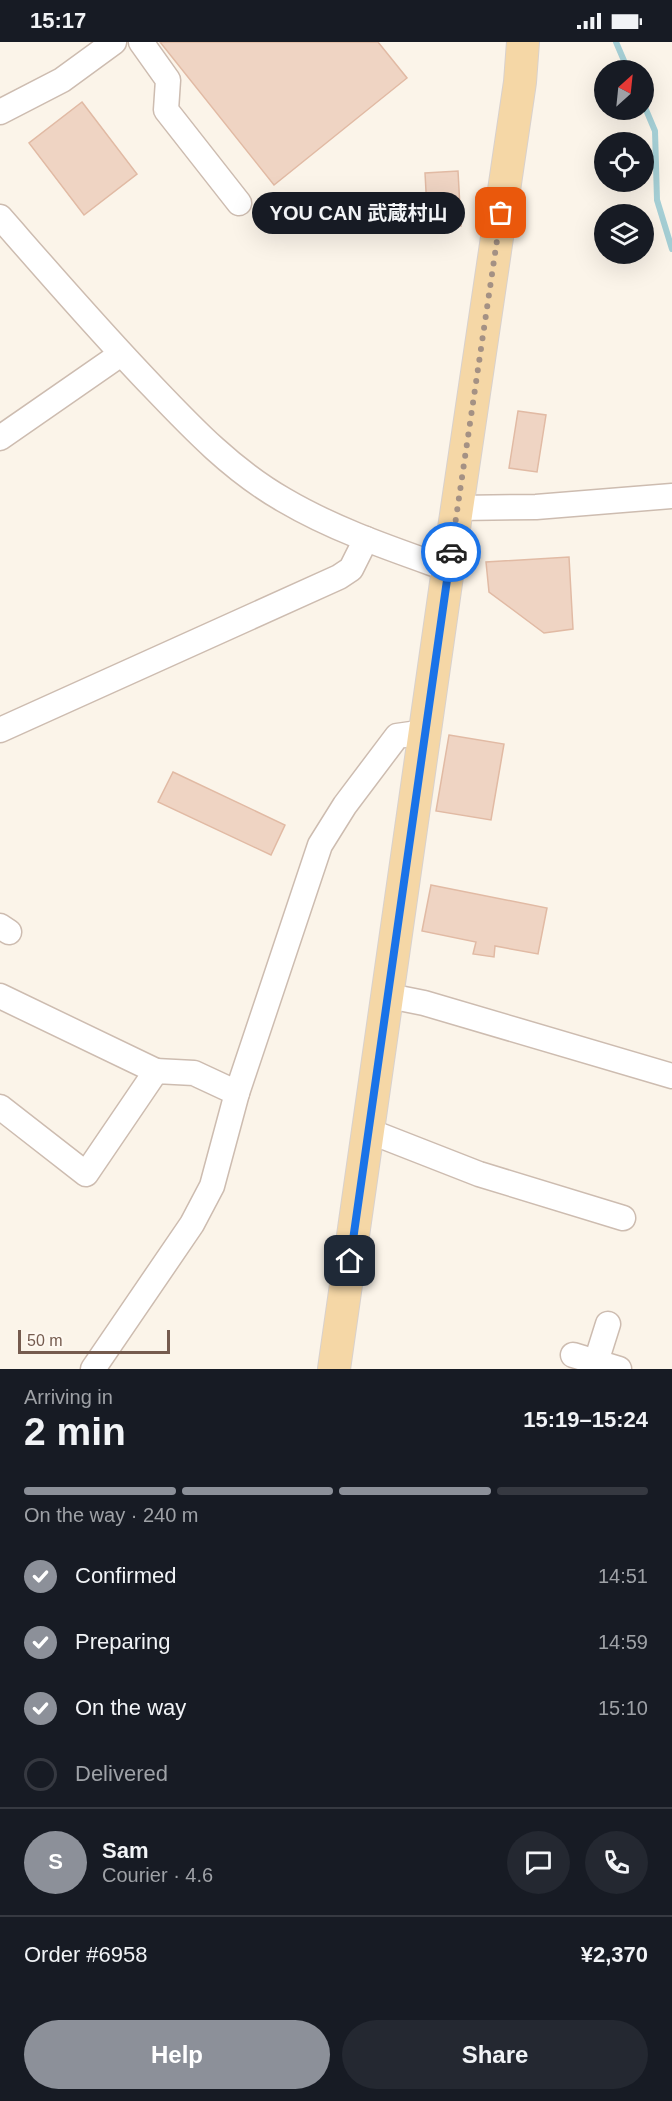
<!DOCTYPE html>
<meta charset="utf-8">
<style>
:root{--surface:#171b24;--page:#242831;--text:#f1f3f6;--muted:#9ea1a6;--line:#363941;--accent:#8c9099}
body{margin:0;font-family:Helvetica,"Noto Sans JP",sans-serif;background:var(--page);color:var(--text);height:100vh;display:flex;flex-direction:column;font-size:22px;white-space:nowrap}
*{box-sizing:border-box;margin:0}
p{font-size:20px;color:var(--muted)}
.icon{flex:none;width:33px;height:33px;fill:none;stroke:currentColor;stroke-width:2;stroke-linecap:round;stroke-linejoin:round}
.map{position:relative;height:1327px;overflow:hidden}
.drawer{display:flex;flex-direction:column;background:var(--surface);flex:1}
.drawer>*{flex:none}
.needle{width:39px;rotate:27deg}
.buttons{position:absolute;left:594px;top:18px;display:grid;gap:12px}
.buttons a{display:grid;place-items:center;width:60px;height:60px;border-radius:50%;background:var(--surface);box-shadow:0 6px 24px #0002;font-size:30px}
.scale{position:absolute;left:18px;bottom:15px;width:152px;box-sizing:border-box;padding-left:6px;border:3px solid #755b4e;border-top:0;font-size:16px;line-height:21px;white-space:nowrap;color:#755b4e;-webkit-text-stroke:4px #fef8f0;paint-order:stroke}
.pin{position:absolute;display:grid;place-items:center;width:51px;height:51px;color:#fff;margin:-26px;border-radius:12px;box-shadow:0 3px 9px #0006}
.courier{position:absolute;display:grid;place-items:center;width:60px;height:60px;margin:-30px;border:4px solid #1a73e8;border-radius:50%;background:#fff;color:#222;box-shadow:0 2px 8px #0007}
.bubble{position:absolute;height:42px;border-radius:21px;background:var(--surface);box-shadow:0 6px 24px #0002;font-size:20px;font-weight:700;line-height:42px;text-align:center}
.headline em{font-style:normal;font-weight:700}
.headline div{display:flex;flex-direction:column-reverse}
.headline{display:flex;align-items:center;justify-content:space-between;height:102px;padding:0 24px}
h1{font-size:39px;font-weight:700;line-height:45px}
.bar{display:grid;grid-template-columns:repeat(4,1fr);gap:9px 6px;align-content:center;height:72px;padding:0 24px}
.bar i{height:8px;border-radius:4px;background:var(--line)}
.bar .active{background:var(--accent)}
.bar p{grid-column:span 4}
.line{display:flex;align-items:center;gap:15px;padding:0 24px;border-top:2px solid var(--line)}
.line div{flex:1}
.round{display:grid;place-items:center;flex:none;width:63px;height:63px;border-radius:32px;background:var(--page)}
ol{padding:0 24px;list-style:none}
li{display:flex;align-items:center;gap:18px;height:66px}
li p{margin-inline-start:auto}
li .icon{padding:6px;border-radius:50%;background:var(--accent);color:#fff;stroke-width:4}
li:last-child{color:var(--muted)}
li i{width:33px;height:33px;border:3px solid var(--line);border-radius:50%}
.action{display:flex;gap:12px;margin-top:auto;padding:12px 24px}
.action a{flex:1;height:69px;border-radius:36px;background:var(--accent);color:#fff;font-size:24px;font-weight:700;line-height:69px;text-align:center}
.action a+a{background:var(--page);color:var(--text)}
.status{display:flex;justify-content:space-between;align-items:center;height:42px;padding:0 30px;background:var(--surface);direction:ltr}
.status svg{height:16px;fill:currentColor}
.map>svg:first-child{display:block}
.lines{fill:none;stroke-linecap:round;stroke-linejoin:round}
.stream{stroke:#a5cfd5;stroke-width:6}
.building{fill:#efd4c3;stroke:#e1baa4;stroke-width:1.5}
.minor-casing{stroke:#cdbcb0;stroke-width:27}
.major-casing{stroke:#d8d1cd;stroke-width:34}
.minor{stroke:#fff;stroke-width:24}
.major{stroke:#f5d7a6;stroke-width:32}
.done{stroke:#a49184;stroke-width:6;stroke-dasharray:0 10.8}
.route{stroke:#1a73e8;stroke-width:8}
</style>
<div class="status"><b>15:17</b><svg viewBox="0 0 49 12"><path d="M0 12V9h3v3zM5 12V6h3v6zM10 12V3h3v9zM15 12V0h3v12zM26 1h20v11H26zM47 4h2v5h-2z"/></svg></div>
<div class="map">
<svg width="672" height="1327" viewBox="0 0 672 1327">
<rect width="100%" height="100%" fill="#fbf4e9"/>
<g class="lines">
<!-- stream -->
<g class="stream">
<path d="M 616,0 L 628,28"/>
<path d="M 644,63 L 655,89 L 657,158 L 672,207"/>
</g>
</g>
<!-- building -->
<g class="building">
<path d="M 160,0 L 378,0 L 407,36 L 274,143 Z"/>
<path d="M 82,60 L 137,132 L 84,173 L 29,101 Z"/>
<path d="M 458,129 L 461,184 L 428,186 L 425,131 Z"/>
<path d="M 518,369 L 546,373 L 537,430 L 509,426 Z"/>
<path d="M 569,515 L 573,587 L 544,591 L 489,550 L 486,520 Z"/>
<path d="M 449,693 L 504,702 L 491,778 L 436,769 Z"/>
<path d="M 173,730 L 285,783 L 271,813 L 158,760 Z"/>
<path d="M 431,843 L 547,866 L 538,912 L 495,904 L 494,915 L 473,912 L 476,900 L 422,889 Z"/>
</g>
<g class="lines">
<!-- minor casing -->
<g class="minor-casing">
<g id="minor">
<path d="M 141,0 L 168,38 L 166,68 L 239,161"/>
<path d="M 0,70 L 62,38 L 114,0"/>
<path d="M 0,175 C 50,232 100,290 153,345 C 193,387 233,429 284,458 C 335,488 392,507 448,527"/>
<path d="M 0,396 L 121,312"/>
<path d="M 458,466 L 536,465 L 672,454"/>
<path d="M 0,688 L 339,535 L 351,527 L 366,497"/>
<path d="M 0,884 L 9,890"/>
<path d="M 0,954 L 156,1029"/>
<path d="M 389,954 L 424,961 L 672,1034"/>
<path d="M 0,1065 L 86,1132 L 156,1029 L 194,1031 L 237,1051"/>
<path d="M 369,1089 L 479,1132 L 623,1176"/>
<path d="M 573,1313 L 619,1327"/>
<path d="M 596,1320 L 608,1282"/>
<path d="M 93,1327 L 192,1182 L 212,1144 L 237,1051 L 320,803 L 345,763 L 397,694 L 425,690"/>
</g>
</g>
<!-- major casing -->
<g class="major-casing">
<path id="major" d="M 334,1327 L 448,527 L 520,40 L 523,0"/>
</g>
<!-- minor -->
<use href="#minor" class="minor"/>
<!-- major -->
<use href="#major" class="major"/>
</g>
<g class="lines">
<!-- done -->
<path class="done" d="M 451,510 L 501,171"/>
<!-- route -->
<path class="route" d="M 350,1219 L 451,510"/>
</g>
</svg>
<div class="buttons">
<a><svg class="needle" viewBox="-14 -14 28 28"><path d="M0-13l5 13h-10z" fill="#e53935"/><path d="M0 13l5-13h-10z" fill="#9ea1a6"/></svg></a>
<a><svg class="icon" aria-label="locate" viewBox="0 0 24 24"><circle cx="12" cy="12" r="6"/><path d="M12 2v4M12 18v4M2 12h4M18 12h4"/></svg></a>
<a><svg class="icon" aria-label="layers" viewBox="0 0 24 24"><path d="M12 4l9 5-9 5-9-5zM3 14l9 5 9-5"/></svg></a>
</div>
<div class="scale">50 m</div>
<div class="pin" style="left:501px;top:171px;background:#ea580c"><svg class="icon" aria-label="bag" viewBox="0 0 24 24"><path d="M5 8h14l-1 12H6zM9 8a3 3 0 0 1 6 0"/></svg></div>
<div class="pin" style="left:350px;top:1219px;background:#1f2937"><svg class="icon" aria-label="home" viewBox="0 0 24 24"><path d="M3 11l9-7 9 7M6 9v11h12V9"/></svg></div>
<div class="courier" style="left:451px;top:510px"><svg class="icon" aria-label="car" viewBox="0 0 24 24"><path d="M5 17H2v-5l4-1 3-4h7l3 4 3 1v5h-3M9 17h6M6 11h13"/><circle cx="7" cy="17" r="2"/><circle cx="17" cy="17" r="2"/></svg></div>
<div class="bubble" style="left:252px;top:150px;width:213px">YOU CAN 武蔵村山</div>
</div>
<section class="drawer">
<div class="headline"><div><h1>2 min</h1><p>Arriving in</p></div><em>15:19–15:24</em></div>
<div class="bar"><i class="active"></i><i class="active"></i><i class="active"></i><i></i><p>On the way · 240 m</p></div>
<ol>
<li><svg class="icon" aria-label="check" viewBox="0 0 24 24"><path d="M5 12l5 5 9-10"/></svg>Confirmed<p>14:51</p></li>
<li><svg class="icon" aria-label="check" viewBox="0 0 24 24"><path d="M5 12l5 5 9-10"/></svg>Preparing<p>14:59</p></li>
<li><svg class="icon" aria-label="check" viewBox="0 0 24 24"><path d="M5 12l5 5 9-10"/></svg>On the way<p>15:10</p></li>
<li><i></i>Delivered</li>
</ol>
<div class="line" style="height:108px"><b class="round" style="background:var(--accent);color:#fff">S</b><div><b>Sam</b><p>Courier · 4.6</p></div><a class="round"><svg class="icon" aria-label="chat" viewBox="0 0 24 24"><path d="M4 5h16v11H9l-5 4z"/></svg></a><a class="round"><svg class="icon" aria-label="phone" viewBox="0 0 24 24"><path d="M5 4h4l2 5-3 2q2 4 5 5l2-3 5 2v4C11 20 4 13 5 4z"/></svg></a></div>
<div class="line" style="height:78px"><div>Order #6958</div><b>¥2,370</b></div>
<div class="action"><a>Help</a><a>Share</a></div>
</section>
